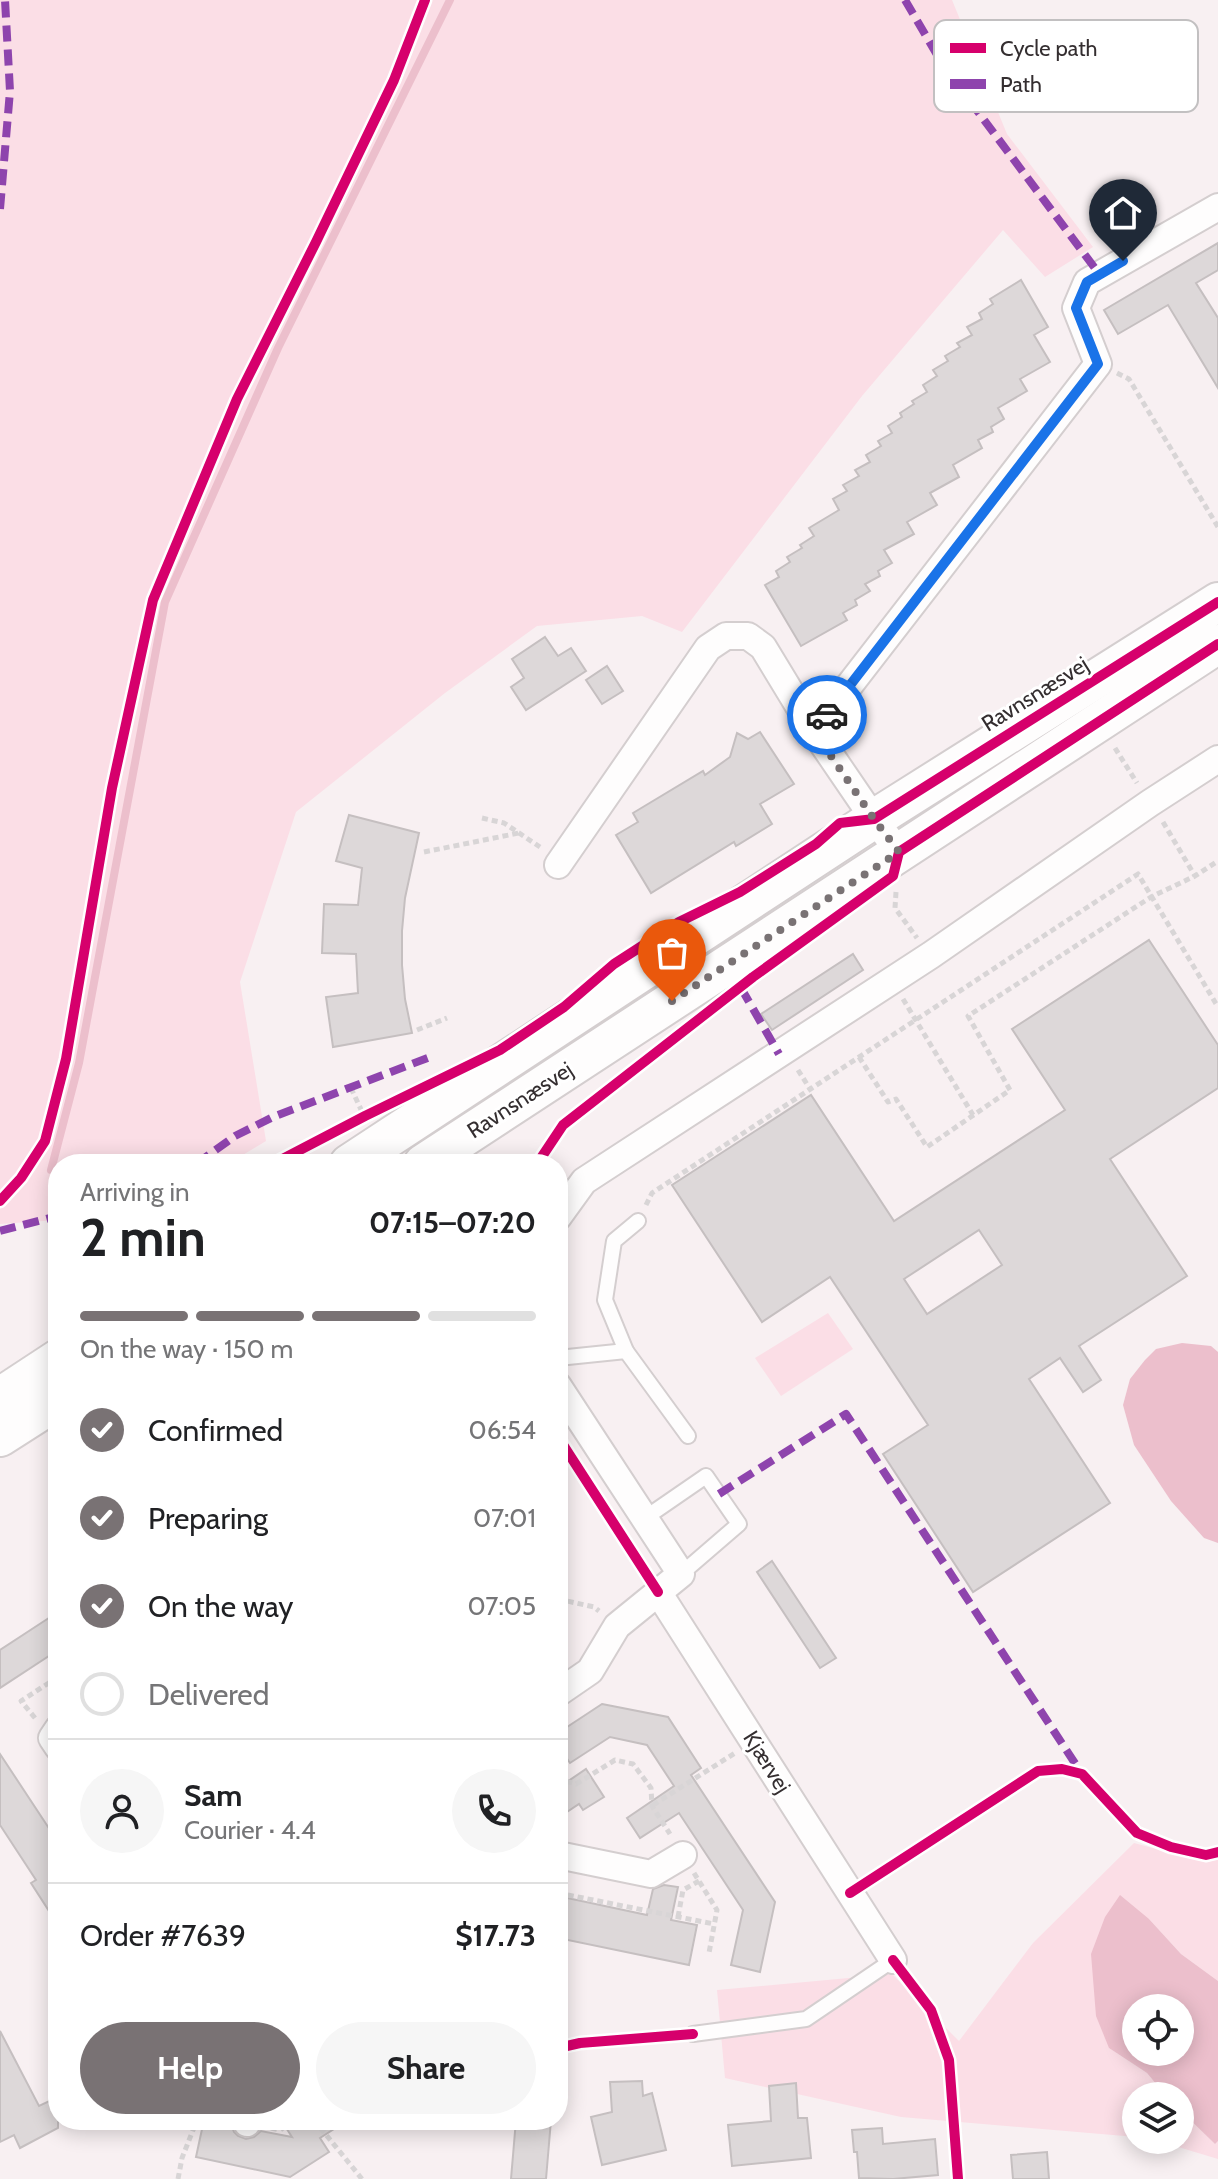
<!DOCTYPE html>
<meta charset="utf-8">
<style>
:root{--surface:#fff;--page:#f6f6f6;--text:#202124;--muted:#757577;--line:#e0e0e0;--accent:#797274}
body{margin:0;font-family:Cabin,sans-serif;background:var(--page);color:var(--text);height:100vh;display:flex;flex-direction:column;font-size:30px;white-space:nowrap}
*{box-sizing:border-box;margin:0}
p{font-size:26px;color:var(--muted)}
.icon{flex:none;width:44px;height:44px;fill:none;stroke:currentColor;stroke-width:2;stroke-linecap:round;stroke-linejoin:round}
.map{position:relative;flex:1;overflow:hidden}
.drawer{position:absolute;left:48px;top:1154px;width:520px;height:976px;display:flex;flex-direction:column;background:var(--surface);border-radius:32px;box-shadow:0 4px 20px #0003}
.drawer>*{flex:none}
.tools{position:absolute;left:1122px;top:1994px;display:grid;gap:16px}
.tools a{display:grid;place-items:center;width:72px;height:72px;border-radius:50%;background:var(--surface);box-shadow:0 4px 20px #0003;font-size:40px}
.pin{position:absolute;display:grid;place-items:center;width:68px;height:68px;color:#fff;margin:-82px -34px;border-radius:50% 50% 50% 0;rotate:-45deg;box-shadow:0 0 8px #0007}
.pin .icon{rotate:45deg}
.courier{position:absolute;display:grid;place-items:center;width:80px;height:80px;margin:-40px;border:6px solid #1a73e8;border-radius:50%;background:#fff;color:#222;box-shadow:0 2px 10px #0007}
.overview em{font-style:normal;font-weight:700}
.overview div{display:flex;flex-direction:column-reverse}
.overview{display:flex;align-items:center;justify-content:space-between;height:136px;padding:0 32px}
h1{font-size:52px;font-weight:700;line-height:60px}
.bar{display:grid;grid-template-columns:repeat(4,1fr);gap:12px 8px;align-content:center;height:96px;padding:0 32px}
.bar i{height:10px;border-radius:6px;background:var(--line)}
.bar .selected{background:var(--accent)}
.bar p{grid-column:span 4}
.line{display:flex;align-items:center;gap:20px;padding:0 32px;border-top:2px solid var(--line)}
.line div{flex:1}
.round{display:grid;place-items:center;flex:none;width:84px;height:84px;border-radius:42px;background:var(--page)}
ol{padding:0 32px;list-style:none}
li{display:flex;align-items:center;gap:24px;height:88px}
li p{margin-inline-start:auto}
li .icon{padding:8px;border-radius:50%;background:var(--accent);color:#fff;stroke-width:4}
li:last-child{color:var(--muted)}
li i{width:44px;height:44px;border:4px solid var(--line);border-radius:50%}
.cta{display:flex;gap:16px;margin-top:auto;padding:16px 32px}
.cta a{flex:1;height:92px;border-radius:48px;background:var(--accent);color:#fff;font-size:32px;font-weight:700;line-height:92px;text-align:center}
.cta a+a{background:var(--page);color:var(--text)}
.map>svg:first-child{display:block}
.green{fill:#fbdee6}
.water{fill:#ecbfcc;fill-rule:evenodd}
.lines{fill:none;stroke-linecap:round;stroke-linejoin:round}
.stream{stroke:#ecbfcc;stroke-width:8}
.building{fill:#ddd8d9;stroke:#c5bfc0;stroke-width:2;fill-rule:evenodd}
.service-casing{stroke:#d4cecf;stroke-width:18}
.minor-casing{stroke:#d4cecf;stroke-width:30}
.secondary-casing{stroke:#d4cecf;stroke-width:42}
.path{stroke:#d8d5d6;stroke-width:5;stroke-dasharray:6 4;stroke-linecap:butt}
.service{stroke:#fefdfd;stroke-width:14}
.minor{stroke:#fefdfd;stroke-width:26}
.secondary{stroke:#fefdfd;stroke-width:38}
.quiet{stroke:#8e44ad;stroke-width:8;stroke-dasharray:16 8;stroke-linecap:butt}
.cycleway-casing{stroke:#fff;stroke-width:15}
.cycleway{stroke:#d6006c;stroke-width:10}
.done{stroke:#797274;stroke-width:8;stroke-dasharray:0 14.4}
.route{stroke:#1a73e8;stroke-width:10}
.labels{text-anchor:middle;dominant-baseline:central;stroke-width:6;stroke-linejoin:round;paint-order:stroke}
.street-label{font-size:22px;fill:#342e30;stroke:#fff}
.key{fill:#fff;stroke:#c2c0c1;stroke-width:2}
.key-label{font-size:22px;fill:#342e30}
</style>
<div class="map">
<svg width="1218" height="2179" viewBox="0 0 1218 2179">
<rect width="100%" height="100%" fill="#f8f0f2"/>
<!-- green -->
<g class="green">
<path d="M 0,0 L 952,0 L 1007,134 L 1093,247 L 1045,277 L 1003,230 L 862,396 L 682,632 L 642,616 L 537,626 L 445,693 L 296,812 L 240,982 L 266,1141 L 228,1164 L 58,1164 L 58,1220 L 0,1224 Z"/>
<path d="M 828,1313 L 853,1349 L 781,1396 L 755,1358 Z"/>
<path d="M 1134,1843 L 1190,1858 L 1218,1855 L 1218,1981 L 1181,1954 L 1149,1919 L 1109,2048 L 1147,2073 L 1166,2096 L 1136,2096 L 1136,2137 L 901,2117 L 725,2078 L 717,1990 L 892,1974 L 959,2041 L 1033,1943 Z"/>
<path d="M 1180,2110 L 1215,2144 L 1218,2141 L 1218,2159 L 1155,2140 L 1180,2140 Z"/>
</g>
<!-- water -->
<g class="water">
<path d="M 1182,1343 L 1211,1346 L 1218,1352 L 1218,1543 L 1204,1538 L 1171,1501 L 1134,1445 L 1123,1405 L 1130,1379 L 1145,1360 L 1156,1349 Z"/>
<path d="M 1120,1895 L 1149,1919 L 1181,1954 L 1218,1981 L 1218,2141 L 1215,2144 L 1180,2110 L 1180,2096 L 1166,2096 L 1147,2073 L 1109,2048 L 1096,2016 L 1091,1954 L 1105,1917 ZM 1136,2008 L 1180,2008 L 1180,2052 L 1136,2052 Z"/>
</g>
<g class="lines">
<!-- stream -->
<path class="stream" d="M 51,1170 L 79,1063 L 165,602 L 278,348 L 450,0"/>
</g>
<!-- building -->
<g class="building">
<path d="M 1218,243 L 1218,270 L 1196,283 L 1218,318 L 1218,388 L 1168,305 L 1118,334 L 1104,310 Z"/>
<path d="M 1021,280 L 1048,327 L 1034,335 L 1050,362 L 1020,379 L 1027,391 L 998,408 L 1004,419 L 991,427 L 993,432 L 978,440 L 982,448 L 953,465 L 959,477 L 930,493 L 937,505 L 907,522 L 914,534 L 884,550 L 892,563 L 878,571 L 880,576 L 865,584 L 870,591 L 855,600 L 857,605 L 843,613 L 847,620 L 801,646 L 765,585 L 779,577 L 776,571 L 790,562 L 787,557 L 802,548 L 800,545 L 814,536 L 809,528 L 839,510 L 833,499 L 847,491 L 843,485 L 859,476 L 855,470 L 870,462 L 866,455 L 881,446 L 878,441 L 892,433 L 888,426 L 902,417 L 900,413 L 914,404 L 912,401 L 927,392 L 923,385 L 937,376 L 933,370 L 948,361 L 945,356 L 960,347 L 957,343 L 972,335 L 967,327 L 982,319 L 979,313 L 993,304 L 990,299 Z"/>
<path d="M 545,637 L 558,656 L 571,648 L 586,671 L 526,710 L 511,687 L 524,678 L 512,659 Z"/>
<path d="M 607,666 L 623,691 L 602,704 L 586,680 Z"/>
<path d="M 760,732 L 794,784 L 760,804 L 772,824 L 736,846 L 734,842 L 651,893 L 616,835 L 638,822 L 633,813 L 703,771 L 705,775 L 730,757 L 737,733 L 748,739 Z"/>
<path d="M 349,815 L 419,833 L 405,898 L 402,931 L 402,965 L 405,999 L 412,1033 L 333,1047 L 326,997 L 358,993 L 356,954 L 322,953 L 324,904 L 358,905 L 362,868 L 336,861 Z"/>
<path d="M 1149,940 L 1218,1045 L 1218,1088 L 1110,1159 L 1187,1276 L 1079,1346 L 1101,1380 L 1083,1392 L 1060,1358 L 1029,1379 L 1110,1503 L 973,1592 L 883,1454 L 928,1425 L 830,1277 L 762,1322 L 672,1185 L 811,1095 L 894,1221 L 1065,1110 L 1012,1029 ZM 979,1230 L 1002,1265 L 927,1314 L 904,1279 Z"/>
<path d="M 853,954 L 863,970 L 772,1030 L 761,1014 Z"/>
<path d="M 772,1561 L 836,1658 L 820,1668 L 757,1572 Z"/>
<path d="M 58,1612 L 58,1650 L 0,1688 L 0,1650 Z"/>
<path d="M 602,1704 L 668,1717 L 701,1768 L 691,1775 L 775,1902 L 760,1972 L 731,1965 L 743,1910 L 679,1813 L 640,1838 L 627,1818 L 674,1786 L 647,1745 L 610,1737 L 570,1763 L 558,1746 L 558,1733 Z"/>
<path d="M 0,1754 L 58,1842 L 58,1925 L 31,1883 L 36,1880 L 0,1825 Z"/>
<path d="M 586,1769 L 604,1797 L 583,1810 L 579,1804 L 558,1818 L 558,1788 Z"/>
<path d="M 664,1885 L 678,1887 L 671,1920 L 697,1925 L 689,1965 L 558,1938 L 558,1896 L 647,1915 L 653,1889 Z"/>
<path d="M 0,2031 L 39,2106 L 58,2097 L 58,2128 L 20,2148 L 14,2135 L 0,2142 Z"/>
<path d="M 642,2081 L 643,2096 L 652,2093 L 666,2150 L 602,2165 L 591,2117 L 612,2112 L 610,2082 Z"/>
<path d="M 796,2083 L 798,2118 L 807,2118 L 811,2158 L 732,2166 L 728,2125 L 771,2121 L 769,2086 Z"/>
<path d="M 204,2120 L 231,2124 L 234,2132 L 238,2136 L 246,2139 L 254,2137 L 261,2131 L 292,2137 L 281,2120 L 348,2120 L 320,2138 L 329,2152 L 290,2177 L 196,2157 Z"/>
<path d="M 516,2120 L 551,2120 L 546,2179 L 511,2179 Z"/>
<path d="M 882,2128 L 883,2144 L 935,2139 L 938,2175 L 893,2179 L 859,2178 L 857,2152 L 854,2152 L 852,2130 Z"/>
<path d="M 1047,2152 L 1049,2179 L 1013,2179 L 1011,2155 Z"/>
</g>
<g class="lines">
<!-- service casing -->
<g class="service-casing">
<g id="service">
<path d="M 638,1221 L 614,1241 L 605,1300 L 626,1351 L 688,1436"/>
<path d="M 558,1358 L 626,1351"/>
<path d="M 645,1518 L 706,1476 L 739,1524 L 681,1574"/>
<path d="M 693,2034 L 806,2019 L 893,1960"/>
</g>
</g>
<!-- minor casing -->
<g class="minor-casing">
<g id="minor">
<path d="M 814,731 L 1098,364 L 1076,308 L 1087,282 L 1218,207"/>
<path d="M 558,865 L 708,648 L 726,636 L 748,636 L 763,647 L 814,731 L 874,819 L 899,852"/>
<path d="M 558,1217 L 584,1181 L 931,955 L 1150,803 L 1218,759"/>
<path d="M 558,1386 L 681,1574 L 617,1626 L 590,1671 L 558,1693"/>
<path d="M 658,1592 L 893,1960"/>
<path d="M 58,1729 L 52,1738 L 58,1747"/>
<path d="M 558,1855 L 651,1874 L 683,1855"/>
<path d="M 247,2123 L 247,2120"/>
</g>
</g>
<!-- secondary casing -->
<g class="secondary-casing">
<g id="secondary">
<path d="M 349,1164 L 874,819 L 1218,602"/>
<path d="M 423,1164 L 1218,644"/>
<path d="M 0,1397 L 58,1359"/>
<path d="M 0,1437 L 58,1400"/>
</g>
</g>
<!-- path -->
<g class="path">
<path d="M 1117,373 L 1129,379 L 1218,527"/>
<path d="M 1115,748 L 1137,783"/>
<path d="M 482,818 L 504,823 L 540,847"/>
<path d="M 1163,822 L 1195,876"/>
<path d="M 424,852 L 519,833"/>
<path d="M 896,892 L 895,908 L 917,938"/>
<path d="M 903,999 L 973,1115"/>
<path d="M 417,1030 L 447,1018"/>
<path d="M 859,1057 L 888,1102 L 896,1099 L 927,1147 L 1010,1090 L 968,1016 L 1151,897 L 1195,876 L 1218,861"/>
<path d="M 798,1070 L 810,1089"/>
<path d="M 351,1088 L 364,1116"/>
<path d="M 646,1205 L 652,1193 L 1138,874 L 1218,1007"/>
<path d="M 558,1463 L 570,1455"/>
<path d="M 558,1599 L 594,1607 L 599,1611"/>
<path d="M 35,1718 L 21,1701 L 58,1677"/>
<path d="M 558,1786 L 565,1781 L 576,1784 L 615,1760 L 633,1764 L 651,1788 L 652,1806 L 670,1834"/>
<path d="M 653,1805 L 735,1753"/>
<path d="M 694,1873 L 717,1910 L 709,1953"/>
<path d="M 558,1893 L 714,1924"/>
<path d="M 678,1917 L 683,1890 L 699,1881"/>
<path d="M 314,2120 L 362,2179"/>
<path d="M 271,2128 L 280,2130 L 295,2120"/>
<path d="M 178,2179 L 182,2158 L 197,2120"/>
</g>
<!-- service -->
<use href="#service" class="service"/>
<!-- minor -->
<use href="#minor" class="minor"/>
<!-- secondary -->
<use href="#secondary" class="secondary"/>
<!-- quiet -->
<g class="quiet">
<path d="M 905,0 L 943,65 L 1100,275"/>
<path d="M 0,209 L 10,91 L 5,0"/>
<path d="M 741,988 L 779,1054"/>
<path d="M 196,1164 L 235,1136 L 273,1117 L 430,1057"/>
<path d="M 0,1231 L 58,1216"/>
<path d="M 719,1494 L 846,1414 L 1082,1774"/>
</g>
<!-- cycleway casing -->
<g class="cycleway-casing">
<g id="cycleway">
<path d="M 273,1164 L 365,1116 L 500,1050 L 564,1007 L 614,964 L 679,922 L 740,892 L 816,844 L 840,823 L 874,819 L 1218,602"/>
<path d="M 537,1164 L 563,1125 L 753,977 L 893,876 L 899,852 L 1218,644"/>
<path d="M 0,1201 L 21,1178 L 45,1141 L 66,1059 L 112,788 L 153,600 L 237,399 L 316,242 L 394,80 L 425,0"/>
<path d="M 558,1437 L 658,1592"/>
<path d="M 850,1893 L 1038,1771 L 1062,1769 L 1082,1774 L 1137,1833 L 1171,1847 L 1206,1855 L 1218,1852"/>
<path d="M 893,1960 L 931,2010 L 949,2060 L 958,2179"/>
<path d="M 558,2048 L 580,2043 L 693,2034"/>
</g>
</g>
<!-- cycleway -->
<use href="#cycleway" class="cycleway"/>
</g>
<g class="lines">
<!-- done -->
<path class="done" d="M 672,1001 L 899,852 L 874,819 L 814,731 L 827,715"/>
<!-- route -->
<path class="route" d="M 827,715 L 1098,364 L 1076,308 L 1087,282 L 1123,261"/>
</g>
<g class="labels">
<!-- street labels -->
<g class="street-label">
<text transform="translate(1035 694) rotate(-32)">Ravnsnæsvej</text>
<text transform="translate(520 1100) rotate(-33)">Ravnsnæsvej</text>
<text transform="translate(767 1762) rotate(58)">Kjærvej</text>
</g>
</g>
<!-- legend -->
<rect x="934" y="20" width="264" height="92" rx="12" class="key"/>
<rect x="950" y="43" width="36" height="10" fill="#d6006c"/>
<rect x="950" y="79" width="36" height="10" fill="#8e44ad"/>
<g class="key-label">
<text x="1000" y="56">Cycle path</text>
<text x="1000" y="92">Path</text>
</g>
</svg>
<div class="tools">
<a><svg class="icon" aria-label="locate" viewBox="0 0 24 24"><circle cx="12" cy="12" r="6"/><path d="M12 2v4M12 18v4M2 12h4M18 12h4"/></svg></a>
<a><svg class="icon" aria-label="layers" viewBox="0 0 24 24"><path d="M12 4l9 5-9 5-9-5zM3 14l9 5 9-5"/></svg></a>
</div>
<div class="pin" style="left:672px;top:1001px;background:#ea580c"><svg class="icon" aria-label="bag" viewBox="0 0 24 24"><path d="M5 8h14l-1 12H6zM9 8a3 3 0 0 1 6 0"/></svg></div>
<div class="pin" style="left:1123px;top:261px;background:#1f2937"><svg class="icon" aria-label="home" viewBox="0 0 24 24"><path d="M3 11l9-7 9 7M6 9v11h12V9"/></svg></div>
<div class="courier" style="left:827px;top:715px"><svg class="icon" aria-label="car" viewBox="0 0 24 24"><path d="M5 17H2v-5l4-1 3-4h7l3 4 3 1v5h-3M9 17h6M6 11h13"/><circle cx="7" cy="17" r="2"/><circle cx="17" cy="17" r="2"/></svg></div>
<section class="drawer">
<div class="overview"><div><h1>2 min</h1><p>Arriving in</p></div><em>07:15–07:20</em></div>
<div class="bar"><i class="selected"></i><i class="selected"></i><i class="selected"></i><i></i><p>On the way · 150 m</p></div>
<ol>
<li><svg class="icon" aria-label="check" viewBox="0 0 24 24"><path d="M5 12l5 5 9-10"/></svg>Confirmed<p>06:54</p></li>
<li><svg class="icon" aria-label="check" viewBox="0 0 24 24"><path d="M5 12l5 5 9-10"/></svg>Preparing<p>07:01</p></li>
<li><svg class="icon" aria-label="check" viewBox="0 0 24 24"><path d="M5 12l5 5 9-10"/></svg>On the way<p>07:05</p></li>
<li><i></i>Delivered</li>
</ol>
<div class="line" style="height:144px"><a class="round"><svg class="icon" aria-label="person" viewBox="0 0 24 24"><circle cx="12" cy="8" r="4"/><path d="M4 21q1-7 8-7t8 7"/></svg></a><div><b>Sam</b><p>Courier · 4.4</p></div><a class="round"><svg class="icon" aria-label="phone" viewBox="0 0 24 24"><path d="M5 4h4l2 5-3 2q2 4 5 5l2-3 5 2v4C11 20 4 13 5 4z"/></svg></a></div>
<div class="line" style="height:104px"><div>Order #7639</div><b>$17.73</b></div>
<div class="cta"><a>Help</a><a>Share</a></div>
</section>
</div>
